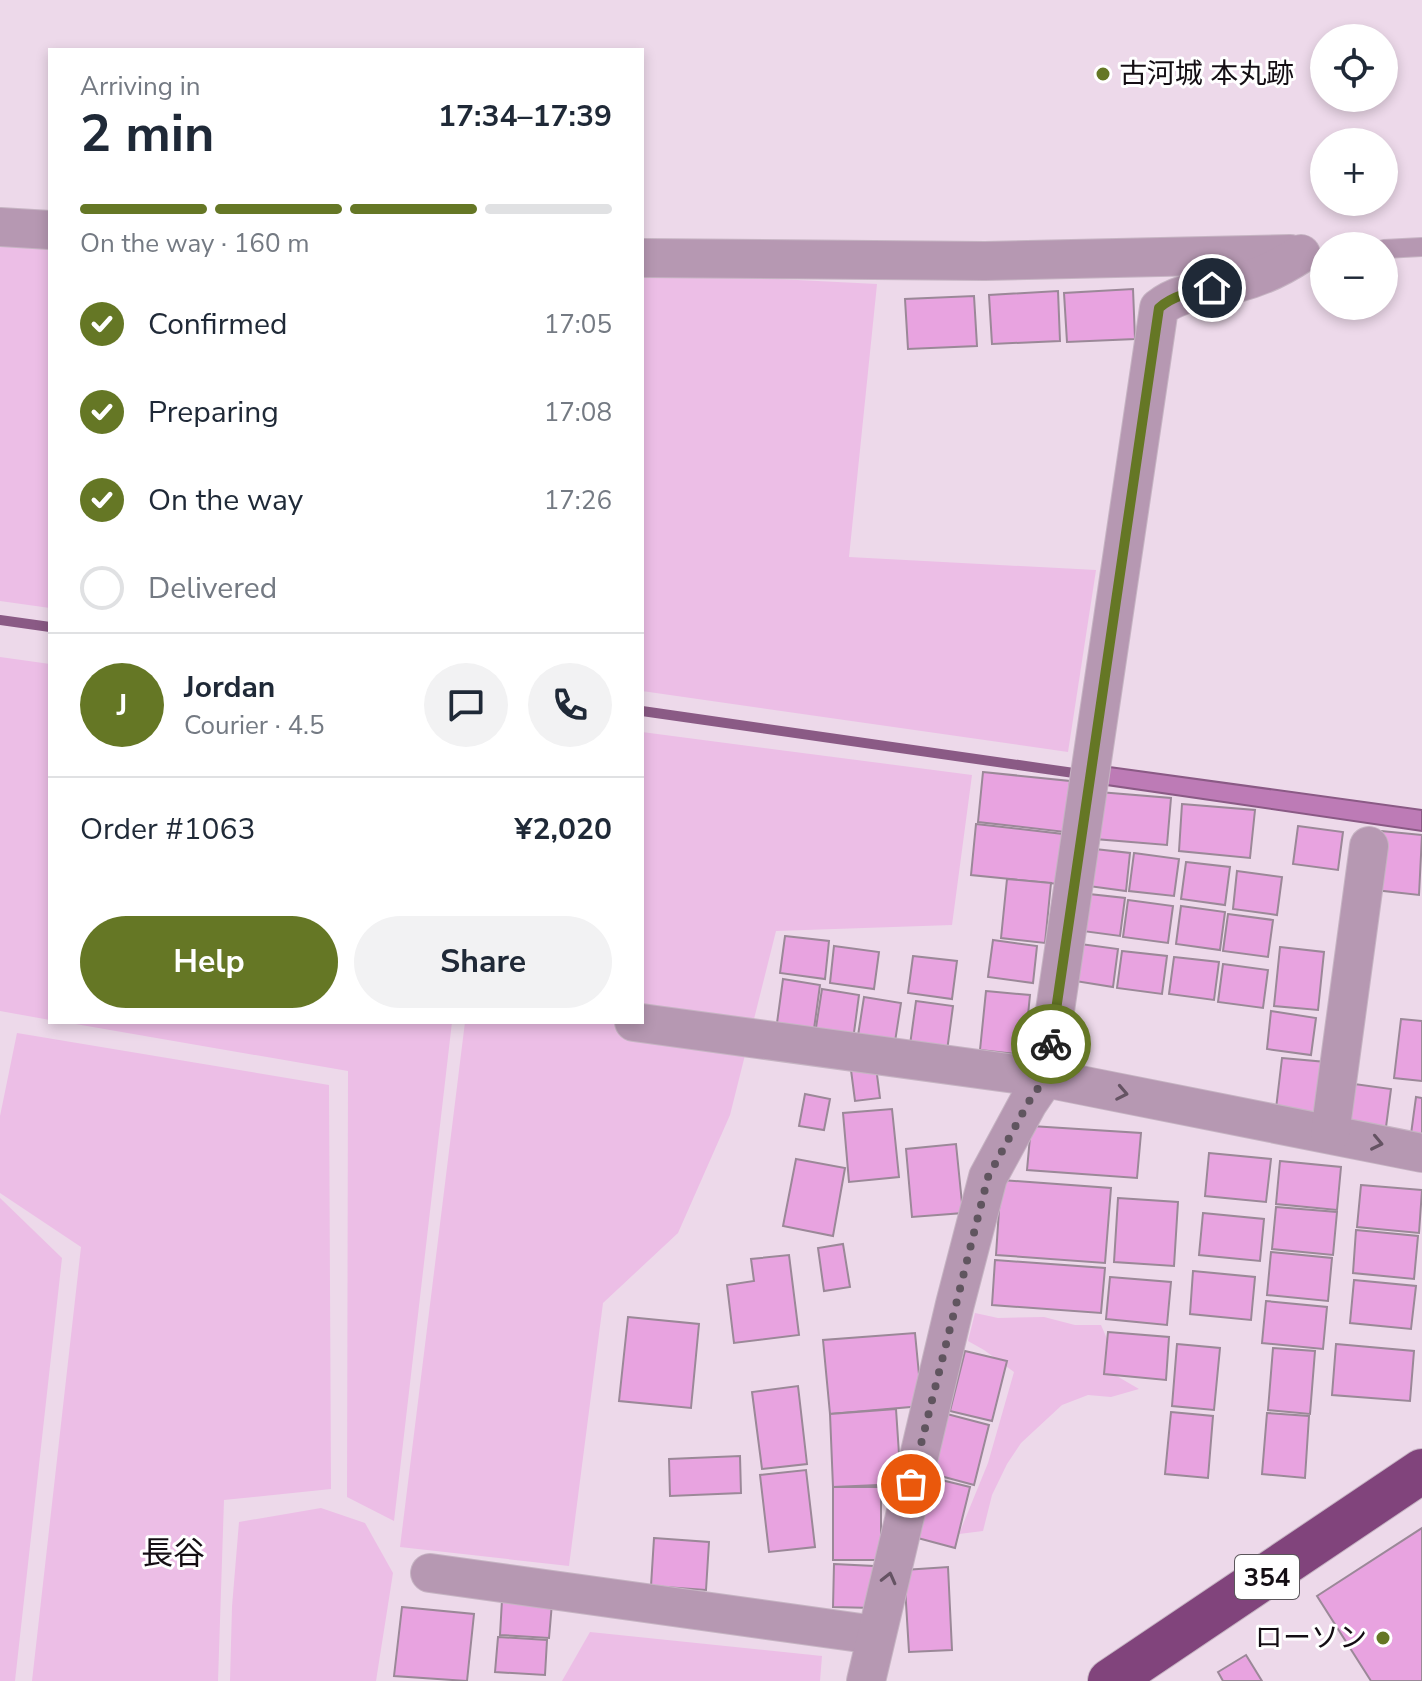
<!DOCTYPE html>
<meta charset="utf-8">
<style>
:root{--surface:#fff;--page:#f2f2f3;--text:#1f2937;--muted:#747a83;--line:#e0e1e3;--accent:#657725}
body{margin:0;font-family:"Nunito Sans","Noto Sans JP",sans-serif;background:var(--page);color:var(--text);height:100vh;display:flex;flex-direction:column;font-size:30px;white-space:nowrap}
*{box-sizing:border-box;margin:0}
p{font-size:26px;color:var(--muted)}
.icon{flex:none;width:44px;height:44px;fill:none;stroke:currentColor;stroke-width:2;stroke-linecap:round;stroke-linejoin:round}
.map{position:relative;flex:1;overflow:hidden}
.sheet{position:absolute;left:48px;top:48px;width:596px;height:976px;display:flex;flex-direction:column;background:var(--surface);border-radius:0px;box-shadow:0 4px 12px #0003}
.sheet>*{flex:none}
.fabs{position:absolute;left:1310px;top:24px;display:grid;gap:16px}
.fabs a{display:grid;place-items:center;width:88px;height:88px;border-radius:50%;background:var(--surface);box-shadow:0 4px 12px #0003;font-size:40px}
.pin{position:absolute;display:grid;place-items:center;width:68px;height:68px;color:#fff;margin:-34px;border:4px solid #fff;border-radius:50%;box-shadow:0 2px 8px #0007}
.courier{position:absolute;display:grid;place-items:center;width:80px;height:80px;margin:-40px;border:6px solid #657725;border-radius:50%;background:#fff;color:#222;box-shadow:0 2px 10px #0007}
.head em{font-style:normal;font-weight:700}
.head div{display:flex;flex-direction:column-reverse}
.head{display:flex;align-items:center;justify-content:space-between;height:136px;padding:0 32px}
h1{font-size:52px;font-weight:700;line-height:60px}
.bar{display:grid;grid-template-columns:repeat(4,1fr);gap:12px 8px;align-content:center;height:96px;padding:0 32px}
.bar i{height:10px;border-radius:6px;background:var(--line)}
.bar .current{background:var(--accent)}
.bar p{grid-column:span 4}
.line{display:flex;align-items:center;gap:20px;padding:0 32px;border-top:2px solid var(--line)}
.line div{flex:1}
.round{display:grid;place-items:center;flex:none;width:84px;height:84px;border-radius:42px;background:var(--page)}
ol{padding:0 32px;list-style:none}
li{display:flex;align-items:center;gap:24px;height:88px}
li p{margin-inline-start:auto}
li .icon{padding:8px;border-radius:50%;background:var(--accent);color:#fff;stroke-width:4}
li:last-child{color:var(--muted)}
li i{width:44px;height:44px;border:4px solid var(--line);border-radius:50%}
.action{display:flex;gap:16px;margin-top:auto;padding:16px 32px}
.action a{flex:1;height:92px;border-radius:48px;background:var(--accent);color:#fff;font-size:32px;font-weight:700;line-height:92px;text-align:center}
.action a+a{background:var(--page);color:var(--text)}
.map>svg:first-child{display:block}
.green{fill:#ecbee6}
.water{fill:#bd7bb6;stroke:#8a5a85;stroke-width:2}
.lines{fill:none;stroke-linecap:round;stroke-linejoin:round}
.stream{stroke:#8a5a85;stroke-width:10}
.building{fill:#e8a3e0;stroke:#9b8898;stroke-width:2}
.lane-casing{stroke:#c6b4c3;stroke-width:20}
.street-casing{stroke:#c6b4c3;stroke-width:40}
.highway-casing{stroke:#c6b4c3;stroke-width:46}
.lane{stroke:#b698b2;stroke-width:18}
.street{stroke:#b698b2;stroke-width:38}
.highway{stroke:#81447c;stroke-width:44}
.oneway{stroke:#655363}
.done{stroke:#60555f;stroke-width:8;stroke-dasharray:0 14.4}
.route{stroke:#657725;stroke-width:10}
.poi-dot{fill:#657725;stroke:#fff;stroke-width:3}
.labels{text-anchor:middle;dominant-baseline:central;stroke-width:6;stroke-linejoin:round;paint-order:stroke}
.shield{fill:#fff;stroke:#5a565a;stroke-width:2}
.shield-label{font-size:26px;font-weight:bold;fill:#140e14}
.poi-label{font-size:28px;fill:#140e14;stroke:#fff;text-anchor:start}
.quarter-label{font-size:32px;fill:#140e14;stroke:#fff}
</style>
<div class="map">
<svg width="1422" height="1681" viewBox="0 0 1422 1681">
<rect width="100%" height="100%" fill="#edd9ea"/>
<!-- green -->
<g class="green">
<path d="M 0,240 L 50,243 L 50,608 L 0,601 Z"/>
<path d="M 642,272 L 877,284 L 849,557 L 1096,570 L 1068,752 L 642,691 Z"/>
<path d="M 0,657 L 50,664 L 50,1020 L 0,1011 Z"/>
<path d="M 642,732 L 972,775 L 952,925 L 776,931 L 730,1115 L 678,1233 L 603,1303 L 569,1566 L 400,1547 L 465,1022 L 642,1022 Z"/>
<path d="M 64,1022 L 452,1022 L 394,1521 L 347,1497 L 348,1071 Z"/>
<path d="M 17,1033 L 329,1085 L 331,1489 L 224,1500 L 218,1681 L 32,1681 L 81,1247 L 0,1193 L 0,1116 Z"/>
<path d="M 0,1198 L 62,1258 L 15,1681 L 0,1681 Z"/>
<path d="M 975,1313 L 998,1318 L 1044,1317 L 1075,1325 L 1101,1325 L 1114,1355 L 1115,1375 L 1139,1389 L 1111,1397 L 1088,1395 L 1062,1405 L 1021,1443 L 1007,1464 L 992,1495 L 983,1531 L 959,1534 L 988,1463 L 1014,1372 L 984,1350 L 968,1341 Z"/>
<path d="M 321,1508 L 365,1523 L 393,1573 L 376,1681 L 230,1681 L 232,1607 L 239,1522 Z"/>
<path d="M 590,1632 L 822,1656 L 820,1681 L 562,1681 Z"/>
</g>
<!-- water -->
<path class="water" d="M 1102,766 L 1422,810 L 1422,831 L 1107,785 Z"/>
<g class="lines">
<!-- stream -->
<g class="stream">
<path d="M 0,620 L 50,627"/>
<path d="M 642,711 L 1081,774"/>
</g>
</g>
<!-- building -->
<g class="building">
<path d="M 1133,289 L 1135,339 L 1067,342 L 1064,293 Z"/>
<path d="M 1058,291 L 1060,341 L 992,344 L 989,295 Z"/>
<path d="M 974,296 L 977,346 L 908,349 L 905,299 Z"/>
<path d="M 983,772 L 1070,781 L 1065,832 L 978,822 Z"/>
<path d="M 1099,792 L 1171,798 L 1167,845 L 1095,839 Z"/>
<path d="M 1182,804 L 1255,810 L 1250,858 L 1179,851 Z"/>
<path d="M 976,824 L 1063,834 L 1058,884 L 971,875 Z"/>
<path d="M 1298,826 L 1343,832 L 1338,870 L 1293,864 Z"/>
<path d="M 1381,831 L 1422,835 L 1419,895 L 1375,890 Z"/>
<path d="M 1086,848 L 1130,853 L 1126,891 L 1081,885 Z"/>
<path d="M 1134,853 L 1179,859 L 1174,896 L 1129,891 Z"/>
<path d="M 1186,862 L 1230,867 L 1225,905 L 1181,899 Z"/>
<path d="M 1237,871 L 1282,877 L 1277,915 L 1233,909 Z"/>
<path d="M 1007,879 L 1051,883 L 1045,943 L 1001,938 Z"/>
<path d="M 1080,893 L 1125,898 L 1120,936 L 1075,930 Z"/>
<path d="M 1128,900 L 1173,906 L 1168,943 L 1123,937 Z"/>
<path d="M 1181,906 L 1225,912 L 1220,950 L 1176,944 Z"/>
<path d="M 1228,914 L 1273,920 L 1268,957 L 1223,951 Z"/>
<path d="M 785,936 L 829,941 L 825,979 L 780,973 Z"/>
<path d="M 993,940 L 1037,946 L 1033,983 L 988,977 Z"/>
<path d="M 1073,943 L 1118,949 L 1113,987 L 1069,980 Z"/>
<path d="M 834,946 L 879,952 L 874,989 L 830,983 Z"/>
<path d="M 1280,947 L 1324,952 L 1318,1010 L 1274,1006 Z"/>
<path d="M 1122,951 L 1167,956 L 1162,994 L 1117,988 Z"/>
<path d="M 913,956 L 957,961 L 952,999 L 908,993 Z"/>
<path d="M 1174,957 L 1219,962 L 1214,1000 L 1169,994 Z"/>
<path d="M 1223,964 L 1268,970 L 1263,1008 L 1218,1002 Z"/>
<path d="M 783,979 L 820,985 L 814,1029 L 777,1023 Z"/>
<path d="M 822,989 L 859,995 L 853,1040 L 815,1034 Z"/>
<path d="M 986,991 L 1030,995 L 1024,1055 L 980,1050 Z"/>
<path d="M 864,997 L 901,1003 L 894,1048 L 857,1042 Z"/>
<path d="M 916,1001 L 953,1006 L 947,1051 L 910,1045 Z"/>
<path d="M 1271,1011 L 1316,1018 L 1311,1055 L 1267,1049 Z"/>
<path d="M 1401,1019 L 1422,1021 L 1422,1081 L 1394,1078 Z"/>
<path d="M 1282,1058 L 1326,1062 L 1319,1121 L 1275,1117 Z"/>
<path d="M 876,1067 L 880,1098 L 855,1101 L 851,1070 Z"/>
<path d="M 1347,1083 L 1391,1089 L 1386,1127 L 1342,1120 Z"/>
<path d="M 805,1094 L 830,1099 L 824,1130 L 799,1126 Z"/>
<path d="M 1416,1097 L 1422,1098 L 1422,1135 L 1411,1134 Z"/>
<path d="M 892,1109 L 899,1177 L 849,1182 L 843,1113 Z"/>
<path d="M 1031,1126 L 1141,1133 L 1137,1178 L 1027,1170 Z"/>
<path d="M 956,1144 L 963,1213 L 912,1217 L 906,1149 Z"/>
<path d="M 1209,1153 L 1271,1159 L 1266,1202 L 1205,1196 Z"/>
<path d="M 796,1159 L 845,1168 L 833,1236 L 783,1226 Z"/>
<path d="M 1280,1161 L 1341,1167 L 1337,1210 L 1276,1204 Z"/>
<path d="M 1001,1180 L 1111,1188 L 1105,1263 L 996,1255 Z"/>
<path d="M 1361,1185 L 1422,1190 L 1419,1233 L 1357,1227 Z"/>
<path d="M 1118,1198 L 1178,1202 L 1174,1266 L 1114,1262 Z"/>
<path d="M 1276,1207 L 1337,1212 L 1333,1255 L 1272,1249 Z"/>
<path d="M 1203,1213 L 1264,1219 L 1260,1261 L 1199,1255 Z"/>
<path d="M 1356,1230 L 1418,1236 L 1414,1279 L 1353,1273 Z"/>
<path d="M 843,1244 L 850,1287 L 824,1291 L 818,1248 Z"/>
<path d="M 1271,1252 L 1332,1258 L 1328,1301 L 1267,1295 Z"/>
<path d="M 789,1255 L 799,1335 L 734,1343 L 727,1285 L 754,1281 L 751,1259 Z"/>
<path d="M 995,1260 L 1105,1268 L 1101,1313 L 992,1305 Z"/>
<path d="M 1193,1271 L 1255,1277 L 1251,1320 L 1190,1314 Z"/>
<path d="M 1110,1277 L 1171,1282 L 1167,1325 L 1106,1319 Z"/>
<path d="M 1354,1280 L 1416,1286 L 1411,1329 L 1350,1323 Z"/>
<path d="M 1266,1301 L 1327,1307 L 1323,1349 L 1262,1343 Z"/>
<path d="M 628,1317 L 699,1324 L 691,1408 L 619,1401 Z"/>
<path d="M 1108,1332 L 1169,1337 L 1166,1380 L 1104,1374 Z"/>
<path d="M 915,1333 L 922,1406 L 830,1414 L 823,1340 Z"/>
<path d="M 1177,1344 L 1220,1348 L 1214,1410 L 1172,1406 Z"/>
<path d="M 1336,1344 L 1414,1351 L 1410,1401 L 1332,1395 Z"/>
<path d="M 1273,1348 L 1315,1351 L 1310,1414 L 1268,1410 Z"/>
<path d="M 965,1351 L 1007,1361 L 992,1421 L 950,1411 Z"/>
<path d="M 798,1386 L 807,1464 L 762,1469 L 752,1392 Z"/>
<path d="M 896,1409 L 901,1484 L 833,1487 L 830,1414 Z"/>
<path d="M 1171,1412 L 1213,1416 L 1208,1478 L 1165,1474 Z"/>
<path d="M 1267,1413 L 1309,1416 L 1305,1478 L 1262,1474 Z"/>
<path d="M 947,1414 L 989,1425 L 974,1485 L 933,1474 Z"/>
<path d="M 740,1456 L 741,1493 L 670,1496 L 669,1459 Z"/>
<path d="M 806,1470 L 815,1547 L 769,1552 L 760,1475 Z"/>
<path d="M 929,1477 L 970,1487 L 955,1548 L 914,1537 Z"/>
<rect x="833" y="1487" width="48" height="73"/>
<path d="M 1422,1528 L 1422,1681 L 1371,1681 L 1317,1596 Z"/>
<path d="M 654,1538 L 709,1542 L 706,1590 L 651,1586 Z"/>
<path d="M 834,1564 L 874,1566 L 873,1608 L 833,1607 Z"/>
<path d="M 948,1567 L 952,1650 L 909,1652 L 904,1570 Z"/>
<path d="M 502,1600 L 552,1603 L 549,1638 L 500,1635 Z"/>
<path d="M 402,1607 L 474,1614 L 467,1681 L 394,1676 Z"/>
<path d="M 498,1637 L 547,1640 L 545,1675 L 495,1672 Z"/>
<path d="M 1246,1655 L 1262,1681 L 1223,1681 L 1218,1672 Z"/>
</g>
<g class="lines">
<!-- lane casing -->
<g class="lane-casing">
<path id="lane" d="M 1384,249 L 1422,247"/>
</g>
<!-- street casing -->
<g class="street-casing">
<g id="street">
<path d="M 0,227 L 50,230"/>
<path d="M 642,258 L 985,261 L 1290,254"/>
<path d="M 634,1022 L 1045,1078 L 1422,1153"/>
<path d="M 1330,1134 L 1369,846"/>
<path d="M 430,1573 L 875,1635"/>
<path d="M 866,1681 L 955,1304 L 988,1177 L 1028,1103 L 1045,1078 L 1159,308 C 1181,290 1210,291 1237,283 C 1261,277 1280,268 1301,254"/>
</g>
</g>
<!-- highway casing -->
<g class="highway-casing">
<path id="highway" d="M 1110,1681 L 1422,1471"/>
</g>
<!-- lane -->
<use href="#lane" class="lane"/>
<!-- street -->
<use href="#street" class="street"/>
<!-- highway -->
<use href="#highway" class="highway"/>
</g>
<!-- one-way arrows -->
<defs><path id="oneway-chevron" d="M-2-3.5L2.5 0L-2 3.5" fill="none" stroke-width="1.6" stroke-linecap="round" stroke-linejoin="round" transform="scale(2)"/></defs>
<g class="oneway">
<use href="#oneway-chevron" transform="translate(1122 1093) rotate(11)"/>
<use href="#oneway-chevron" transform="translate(1377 1143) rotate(12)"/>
<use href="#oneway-chevron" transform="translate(889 1578) rotate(-76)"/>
</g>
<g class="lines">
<!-- done -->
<path class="done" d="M 911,1484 L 988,1177 L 1028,1103 L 1045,1078 L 1051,1044"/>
<!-- route -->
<path class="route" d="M 1051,1044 L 1159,308 C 1174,295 1192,292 1212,288"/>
</g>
<!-- markers -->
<g class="poi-dot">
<circle cx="1103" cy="74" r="8"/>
<circle cx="1383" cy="1638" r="8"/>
</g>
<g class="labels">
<!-- shield labels -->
<rect class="shield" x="1235" y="1555" width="64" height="44" rx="6"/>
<g class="shield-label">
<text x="1267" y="1577">354</text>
</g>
<!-- poi labels -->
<g class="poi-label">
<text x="1119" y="74">古河城 本丸跡</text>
<text x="1367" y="1638" text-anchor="end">ローソン</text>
</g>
<!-- quarter labels -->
<g class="quarter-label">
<text x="173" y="1553">長谷</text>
</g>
</g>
</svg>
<div class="fabs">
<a><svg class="icon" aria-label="locate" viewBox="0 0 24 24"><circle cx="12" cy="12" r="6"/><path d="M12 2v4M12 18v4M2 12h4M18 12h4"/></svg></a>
<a>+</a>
<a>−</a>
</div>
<div class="pin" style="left:911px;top:1484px;background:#ea580c"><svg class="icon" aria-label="bag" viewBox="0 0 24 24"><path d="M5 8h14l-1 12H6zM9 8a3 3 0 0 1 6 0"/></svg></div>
<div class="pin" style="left:1212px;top:288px;background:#1f2937"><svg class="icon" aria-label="home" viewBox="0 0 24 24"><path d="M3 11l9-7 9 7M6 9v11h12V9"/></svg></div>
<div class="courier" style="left:1051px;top:1044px"><svg class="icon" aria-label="bike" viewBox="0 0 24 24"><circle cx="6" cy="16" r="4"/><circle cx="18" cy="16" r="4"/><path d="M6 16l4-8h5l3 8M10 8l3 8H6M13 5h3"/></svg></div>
<section class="sheet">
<div class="head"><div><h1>2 min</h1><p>Arriving in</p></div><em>17:34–17:39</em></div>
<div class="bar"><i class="current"></i><i class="current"></i><i class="current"></i><i></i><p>On the way · 160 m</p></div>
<ol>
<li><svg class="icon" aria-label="check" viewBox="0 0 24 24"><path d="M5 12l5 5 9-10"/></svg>Confirmed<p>17:05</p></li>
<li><svg class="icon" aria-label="check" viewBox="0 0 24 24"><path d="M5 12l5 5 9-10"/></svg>Preparing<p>17:08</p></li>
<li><svg class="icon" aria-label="check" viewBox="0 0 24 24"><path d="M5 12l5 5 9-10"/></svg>On the way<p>17:26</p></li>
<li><i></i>Delivered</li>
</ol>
<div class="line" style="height:144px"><b class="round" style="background:var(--accent);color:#fff">J</b><div><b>Jordan</b><p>Courier · 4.5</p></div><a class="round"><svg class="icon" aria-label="chat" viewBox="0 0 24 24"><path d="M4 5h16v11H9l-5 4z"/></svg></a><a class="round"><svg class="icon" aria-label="phone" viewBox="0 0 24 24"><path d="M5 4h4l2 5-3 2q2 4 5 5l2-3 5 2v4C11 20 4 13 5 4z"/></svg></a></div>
<div class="line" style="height:104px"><div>Order #1063</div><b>¥2,020</b></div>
<div class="action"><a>Help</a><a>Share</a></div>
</section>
</div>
